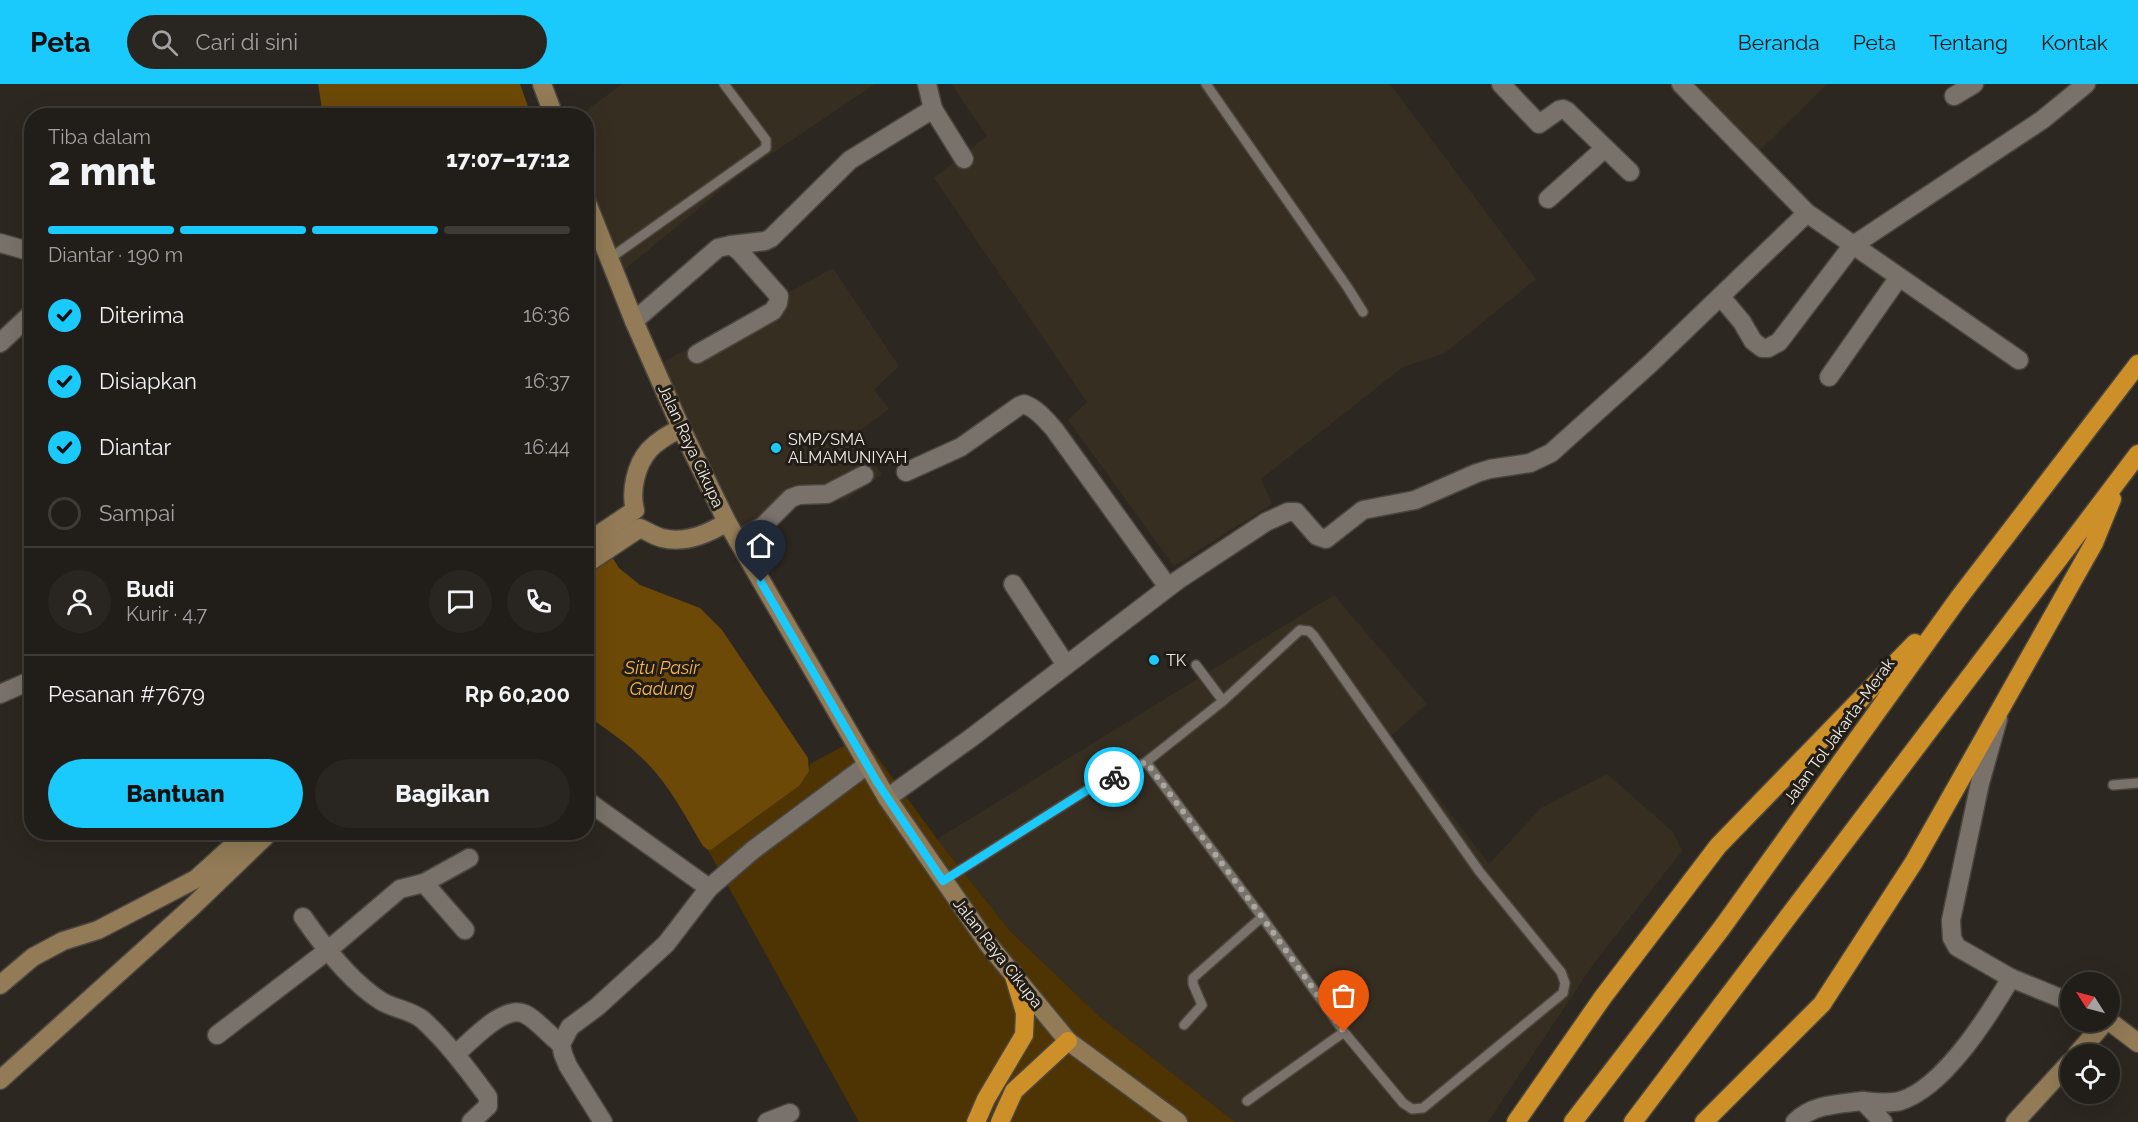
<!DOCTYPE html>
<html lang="id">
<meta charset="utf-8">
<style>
:root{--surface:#211d18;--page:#292621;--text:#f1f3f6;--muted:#a2a2a2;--line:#3e3b37;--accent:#1acafc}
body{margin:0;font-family:Raleway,sans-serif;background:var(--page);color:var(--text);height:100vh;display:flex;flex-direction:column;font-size:22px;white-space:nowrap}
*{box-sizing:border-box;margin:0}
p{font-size:20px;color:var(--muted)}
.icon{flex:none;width:33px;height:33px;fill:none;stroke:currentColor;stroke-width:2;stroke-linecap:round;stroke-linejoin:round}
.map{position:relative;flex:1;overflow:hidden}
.drawer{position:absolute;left:24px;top:24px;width:570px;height:732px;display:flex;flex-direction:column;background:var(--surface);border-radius:24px;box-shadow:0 6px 24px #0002,0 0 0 2px var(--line)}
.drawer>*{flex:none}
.needle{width:39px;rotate:306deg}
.tools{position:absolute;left:2060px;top:888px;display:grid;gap:12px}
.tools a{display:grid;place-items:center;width:60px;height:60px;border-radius:50%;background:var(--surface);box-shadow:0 6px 24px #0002,0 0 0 2px var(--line);font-size:30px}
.pin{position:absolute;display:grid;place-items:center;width:51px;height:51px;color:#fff;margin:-62px -26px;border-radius:50% 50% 50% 0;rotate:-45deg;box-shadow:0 0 6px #0007}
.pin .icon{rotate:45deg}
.courier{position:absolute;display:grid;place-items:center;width:60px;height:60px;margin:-30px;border:4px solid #1acafc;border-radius:50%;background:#fff;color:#222;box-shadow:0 2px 8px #0007}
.headline em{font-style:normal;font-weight:800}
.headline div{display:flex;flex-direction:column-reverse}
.headline{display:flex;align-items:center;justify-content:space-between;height:102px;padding:0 24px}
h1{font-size:39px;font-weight:800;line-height:45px}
.bar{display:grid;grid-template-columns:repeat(4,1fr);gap:9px 6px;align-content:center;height:72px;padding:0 24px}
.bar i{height:8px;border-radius:4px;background:var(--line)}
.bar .current{background:var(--accent)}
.bar p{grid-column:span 4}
.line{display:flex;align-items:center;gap:15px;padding:0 24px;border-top:2px solid var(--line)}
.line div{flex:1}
.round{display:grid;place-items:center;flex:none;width:63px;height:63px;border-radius:32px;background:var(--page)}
ol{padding:0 24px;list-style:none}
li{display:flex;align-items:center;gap:18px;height:66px}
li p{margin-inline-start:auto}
li .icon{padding:6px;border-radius:50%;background:var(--accent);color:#111;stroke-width:4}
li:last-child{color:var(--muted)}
li i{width:33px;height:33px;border:3px solid var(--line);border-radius:50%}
.cta{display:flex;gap:12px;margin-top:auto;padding:12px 24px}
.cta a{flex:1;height:69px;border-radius:36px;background:var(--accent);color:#111;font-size:24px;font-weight:800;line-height:69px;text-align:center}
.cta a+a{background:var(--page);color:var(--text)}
header{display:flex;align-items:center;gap:36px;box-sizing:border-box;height:84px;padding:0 30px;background:var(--accent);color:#111}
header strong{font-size:28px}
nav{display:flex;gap:33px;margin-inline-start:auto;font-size:21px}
.search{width:420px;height:54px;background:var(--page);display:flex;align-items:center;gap:15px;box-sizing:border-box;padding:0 21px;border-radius:33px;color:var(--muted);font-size:22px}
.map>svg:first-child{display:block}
.built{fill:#372e22}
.green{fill:#4e3303}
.water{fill:#6d4908}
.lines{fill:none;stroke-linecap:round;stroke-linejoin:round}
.lane-casing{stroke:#4a453e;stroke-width:12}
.street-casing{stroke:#4a453e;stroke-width:21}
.secondary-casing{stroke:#4a453e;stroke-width:21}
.highway-casing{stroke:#4a453e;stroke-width:21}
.lane{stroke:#78726a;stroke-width:9}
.street{stroke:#78726a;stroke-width:18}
.secondary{stroke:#927b56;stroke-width:18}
.highway{stroke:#cd8f27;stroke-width:18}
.done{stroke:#aba7a1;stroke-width:6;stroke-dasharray:0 10.8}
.route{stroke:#1acafc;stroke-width:8}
.poi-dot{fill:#1acafc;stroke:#221d16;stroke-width:2}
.labels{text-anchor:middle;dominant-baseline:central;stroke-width:6;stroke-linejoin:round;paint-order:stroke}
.poi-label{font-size:16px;fill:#f0ece7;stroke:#221d16;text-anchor:start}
.street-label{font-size:16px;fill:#f0ece7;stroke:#221d16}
.water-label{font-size:18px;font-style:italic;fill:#f7b44d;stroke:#221d16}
</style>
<header>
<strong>Peta</strong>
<div class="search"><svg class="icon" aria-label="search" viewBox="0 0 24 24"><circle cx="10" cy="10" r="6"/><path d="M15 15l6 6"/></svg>Cari di sini</div>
<nav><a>Beranda</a><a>Peta</a><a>Tentang</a><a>Kontak</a></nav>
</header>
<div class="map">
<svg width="2138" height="1038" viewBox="0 0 2138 1038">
<rect width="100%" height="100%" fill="#2c2720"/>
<!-- built -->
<g class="built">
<path d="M 622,0 L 875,0 L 737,93 L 619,190 L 587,91 L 586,32 L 579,32 Z"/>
<path d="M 951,0 L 1390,0 L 1536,195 L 1445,269 L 1403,283 L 1261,395 L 1272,420 L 1174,482 L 1068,336 L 1087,318 L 934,94 L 987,52 Z"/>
<path d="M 1672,0 L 1827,0 L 1749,77 Z"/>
<path d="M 833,184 L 899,282 L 874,306 L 889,325 L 852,353 L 882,390 L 843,418 L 831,401 L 744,458 L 658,281 Z"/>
<path d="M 1334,511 L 1427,620 L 1391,652 L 1489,780 L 1541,724 L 1607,690 L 1672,747 L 1682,767 L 1592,882 L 1488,1038 L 1235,1038 L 1100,933 L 1011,848 L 937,755 Z"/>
</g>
<!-- green -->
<path class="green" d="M 862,652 L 937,755 L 1011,848 L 1100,933 L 1235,1038 L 859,1038 L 708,766 L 809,687 L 810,680 Z"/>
<!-- water -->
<g class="water">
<path d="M 318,0 L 520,0 L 531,31 L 323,31 Z"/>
<path d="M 586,219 L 593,263 L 587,285 L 586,284 Z"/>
<path d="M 586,432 L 619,484 L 640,501 L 700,524 L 722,546 L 808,674 L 809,687 L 799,702 L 712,765 L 708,766 L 703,762 C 685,732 668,698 642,674 C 626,658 605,645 587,631 Z"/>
</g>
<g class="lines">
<!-- lane casing -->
<g class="lane-casing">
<g id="lane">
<path d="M 1206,0 L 1348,204 L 1363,228"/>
<path d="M 609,175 L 766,64 L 766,56 L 724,0"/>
<path d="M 1196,581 L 1223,617"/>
<path d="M 2113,701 L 2138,699"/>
<path d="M 943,797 L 1092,703 L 1146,678 L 1262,833 L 1344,948 L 1403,1019 L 1412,1025 L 1423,1024 L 1563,909 L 1565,899 L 1561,888 L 1479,787 L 1314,552 L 1309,547 L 1300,546 L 1223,617 L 1146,678"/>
<path d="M 1184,941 L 1202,921 L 1193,900 L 1193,894 L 1262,833"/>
<path d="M 1247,1017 L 1344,948"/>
</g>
</g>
<!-- street casing -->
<g class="street-casing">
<g id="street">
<path d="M 1501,0 L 1539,40 L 1559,26 L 1563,25 L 1567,27 L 1630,88"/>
<path d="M 1681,0 L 1807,129 L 2019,276"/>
<path d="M 1954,12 L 1974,0"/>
<path d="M 933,25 L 964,75"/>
<path d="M 1548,115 L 1604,65"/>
<path d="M 0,159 L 32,168"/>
<path d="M 731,161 L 765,157 L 771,154 L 850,76 L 933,25 L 927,0"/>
<path d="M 1721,213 L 1742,238 L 1753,257 L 1762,264 L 1768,264 L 1779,258 L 1852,162 L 2042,36 L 2086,0"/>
<path d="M 634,237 L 718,164 L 731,161 L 740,168 L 779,212 L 778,219 L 773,227 L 697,270"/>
<path d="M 0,259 L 32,229"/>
<path d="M 1829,293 L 1899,193"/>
<path d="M 906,388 L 961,363 L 1019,322 L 1024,320 C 1037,325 1045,335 1054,345 L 1168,503"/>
<path d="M 738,457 L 763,442 L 791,414 L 799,411 L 827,410 L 864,391"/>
<path d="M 1013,500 L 1066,581"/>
<path d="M 0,610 L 32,596"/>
<path d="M 1998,635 L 1980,699 L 1951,836 L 1952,854 L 1957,863 L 2011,894 L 2070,918"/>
<path d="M 887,714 L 971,654 L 1178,496 L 1266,438 L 1288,428 L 1296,428 L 1317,452 L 1326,455 L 1363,426 L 1415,416 L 1477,389 L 1490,385 L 1530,379 L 1551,369 L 1650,280 L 1807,129"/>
<path d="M 586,716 L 709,804"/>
<path d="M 424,799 L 465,846"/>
<path d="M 303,833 C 323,862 351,898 381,917 C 394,925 411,926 423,936 C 448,959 468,986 488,1013 L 488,1022 L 471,1038"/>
<path d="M 217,951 L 327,867 L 400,805 L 424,799 L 469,774"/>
<path d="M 456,970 C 471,957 504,920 525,930 C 536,935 550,952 561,960"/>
<path d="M 1863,1017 C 1874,1018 1889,1020 1900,1017 C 1944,1004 1989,931 2011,894"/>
<path d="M 603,1038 L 568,982 L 563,970 L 561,960 L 570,943 L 597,923 L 666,860 L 709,804 L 753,766 L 867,681"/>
<path d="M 767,1038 L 790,1029"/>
<path d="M 1795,1038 C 1812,1020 1839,1020 1863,1017 L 1883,1038"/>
</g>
</g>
<!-- secondary casing -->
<g class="secondary-casing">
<g id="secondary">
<path d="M 542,0 L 554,32"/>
<path d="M 586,116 L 634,237 L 681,344 L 727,438 L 887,714 L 988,860 L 1068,957 L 1178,1038"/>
<path d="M 586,459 L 635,426 C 630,407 636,381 649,366 C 658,356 670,350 681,344"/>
<path d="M 586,480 L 640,444 C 647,447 654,452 662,454 C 685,460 708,450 727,438"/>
<path d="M 0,901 L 33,873 L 63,857 L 98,846 L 196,795 L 248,748"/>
<path d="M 2109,937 L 2138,959"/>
<path d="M 2077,970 L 2105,938"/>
<path d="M 0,996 L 193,822 L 270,748"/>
<path d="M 2015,1038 L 2070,978"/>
</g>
</g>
<!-- highway casing -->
<g class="highway-casing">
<g id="highway">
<path d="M 976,1038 L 986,1015 L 1024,951 L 1025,929 L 1013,889"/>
<path d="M 1000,1038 L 1014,1007 L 1068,957"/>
<path d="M 1516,1038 L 1603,913 L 1718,762 L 1915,559"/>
<path d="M 1573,1038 L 1721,845 L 1958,515 L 2138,280"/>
<path d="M 1633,1038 L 2138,370"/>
<path d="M 1704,1038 L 1822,920 L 1914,778 L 2094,459 L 2112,415"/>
</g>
</g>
<!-- lane -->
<use href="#lane" class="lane"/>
<!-- street -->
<use href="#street" class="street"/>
<!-- secondary -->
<use href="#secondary" class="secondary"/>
<!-- highway -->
<use href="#highway" class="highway"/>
</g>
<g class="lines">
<!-- done -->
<path class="done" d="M 1114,693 L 1146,678 L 1262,833 L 1344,948"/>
<!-- route -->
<path class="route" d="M 761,498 L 877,698 L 943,797 L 1092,703 L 1114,693"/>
</g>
<!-- markers -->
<g class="poi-dot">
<circle cx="776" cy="364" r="6"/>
<circle cx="1154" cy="576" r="6"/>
</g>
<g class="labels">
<!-- poi labels -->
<g class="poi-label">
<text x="788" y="355">SMP/SMA<tspan x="788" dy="18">ALMAMUNIYAH</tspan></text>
<text x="1166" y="576">TK</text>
</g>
<!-- street labels -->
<g class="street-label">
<text transform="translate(691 362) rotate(65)">Jalan Raya Cikupa</text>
<text transform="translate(1839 647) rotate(-54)">Jalan Tol Jakarta–Merak</text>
<text transform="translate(998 869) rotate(52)">Jalan Raya Cikupa</text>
</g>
<!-- water labels -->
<g class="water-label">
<text x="662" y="583">Situ Pasir<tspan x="662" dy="21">Gadung</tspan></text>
</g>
</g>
</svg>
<div class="tools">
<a><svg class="needle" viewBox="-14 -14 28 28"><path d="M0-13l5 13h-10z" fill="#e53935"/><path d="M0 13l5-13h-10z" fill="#a2a2a2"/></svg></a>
<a><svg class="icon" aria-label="locate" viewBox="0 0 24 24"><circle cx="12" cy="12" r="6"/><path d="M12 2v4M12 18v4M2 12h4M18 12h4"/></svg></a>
</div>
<div class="pin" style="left:1344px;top:948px;background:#ea580c"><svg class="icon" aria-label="bag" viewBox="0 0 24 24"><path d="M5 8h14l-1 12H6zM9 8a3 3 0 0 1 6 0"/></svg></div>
<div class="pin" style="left:761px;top:498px;background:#1f2937"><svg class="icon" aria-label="home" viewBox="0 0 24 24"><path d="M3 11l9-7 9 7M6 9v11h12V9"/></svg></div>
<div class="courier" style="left:1114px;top:693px"><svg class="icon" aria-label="bike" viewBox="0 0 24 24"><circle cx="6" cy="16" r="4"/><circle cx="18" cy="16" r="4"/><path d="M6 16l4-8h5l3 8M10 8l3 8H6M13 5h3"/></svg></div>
<section class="drawer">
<div class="headline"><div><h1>2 mnt</h1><p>Tiba dalam</p></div><em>17:07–17:12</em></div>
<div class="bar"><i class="current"></i><i class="current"></i><i class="current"></i><i></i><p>Diantar · 190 m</p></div>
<ol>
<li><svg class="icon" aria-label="check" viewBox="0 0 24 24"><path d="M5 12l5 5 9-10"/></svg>Diterima<p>16:36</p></li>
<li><svg class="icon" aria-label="check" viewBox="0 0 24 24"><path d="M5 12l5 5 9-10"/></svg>Disiapkan<p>16:37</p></li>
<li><svg class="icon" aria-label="check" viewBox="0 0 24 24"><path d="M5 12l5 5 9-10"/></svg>Diantar<p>16:44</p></li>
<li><i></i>Sampai</li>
</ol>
<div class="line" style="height:108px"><a class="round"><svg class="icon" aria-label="person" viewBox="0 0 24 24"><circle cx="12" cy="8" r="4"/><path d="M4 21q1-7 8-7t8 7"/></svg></a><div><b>Budi</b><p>Kurir · 4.7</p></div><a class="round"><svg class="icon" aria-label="chat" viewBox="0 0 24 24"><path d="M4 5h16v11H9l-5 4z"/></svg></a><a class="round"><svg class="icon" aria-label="phone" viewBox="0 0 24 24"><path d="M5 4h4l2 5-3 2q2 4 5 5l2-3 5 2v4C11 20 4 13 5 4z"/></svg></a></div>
<div class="line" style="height:78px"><div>Pesanan #7679</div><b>Rp 60,200</b></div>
<div class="cta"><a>Bantuan</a><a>Bagikan</a></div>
</section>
</div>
